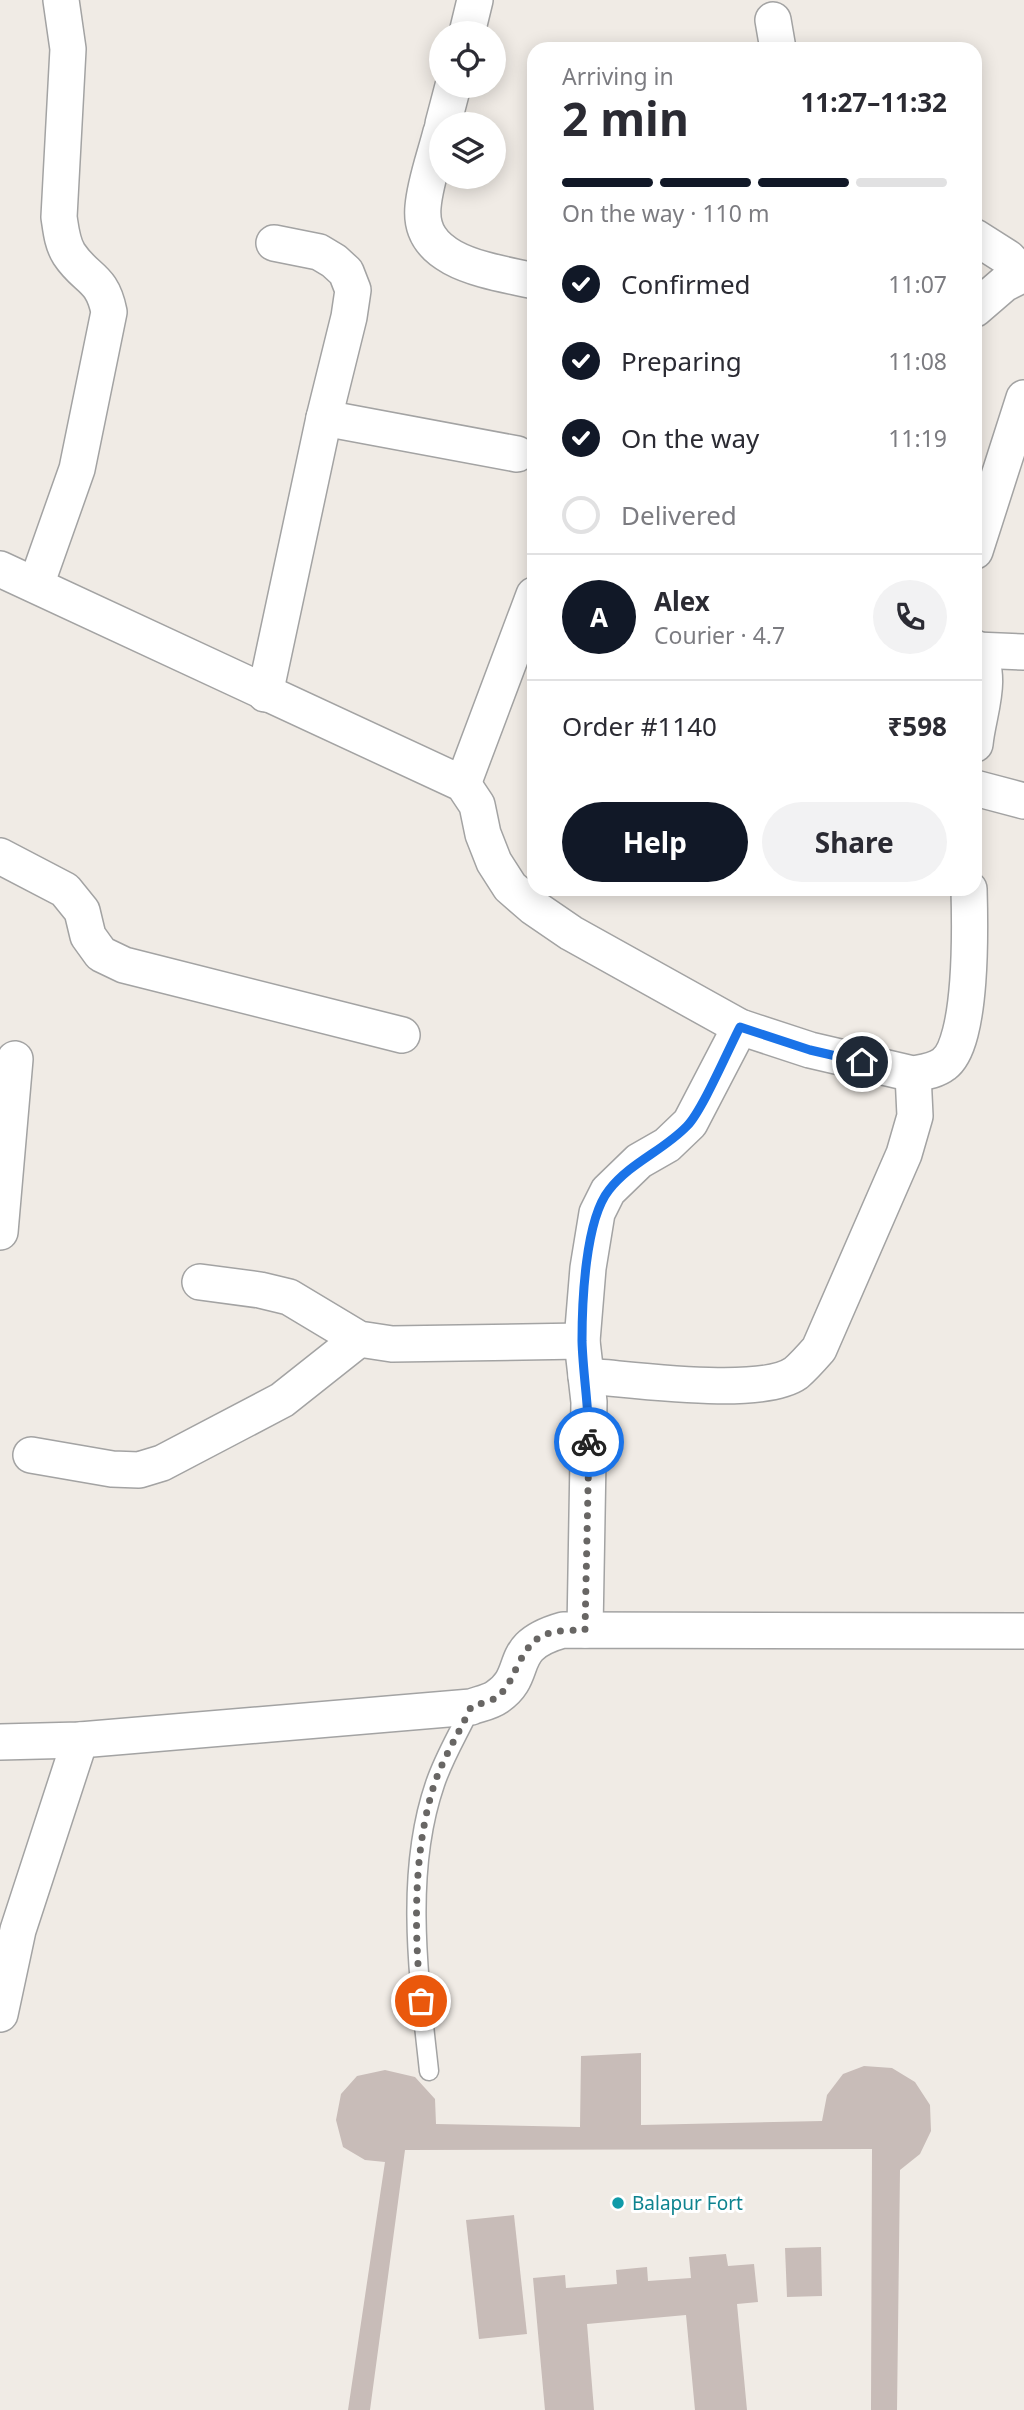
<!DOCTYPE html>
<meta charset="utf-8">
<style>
:root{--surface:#fff;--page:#f2f2f3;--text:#2b2b33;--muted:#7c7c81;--line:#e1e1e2;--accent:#111827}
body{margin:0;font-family:"Noto Sans",sans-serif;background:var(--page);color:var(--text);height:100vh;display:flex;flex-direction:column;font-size:26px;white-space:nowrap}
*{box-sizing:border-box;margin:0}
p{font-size:23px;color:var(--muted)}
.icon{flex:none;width:38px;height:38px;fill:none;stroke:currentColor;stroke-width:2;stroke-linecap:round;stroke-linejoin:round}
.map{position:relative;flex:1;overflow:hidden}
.drawer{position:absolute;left:527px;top:42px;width:455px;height:854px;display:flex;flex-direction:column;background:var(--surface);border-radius:21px;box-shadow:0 4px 18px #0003}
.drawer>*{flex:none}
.tools{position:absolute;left:429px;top:21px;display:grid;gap:14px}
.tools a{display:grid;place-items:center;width:77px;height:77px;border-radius:50%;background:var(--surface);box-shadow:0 4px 18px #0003;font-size:35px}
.pin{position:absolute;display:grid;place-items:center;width:60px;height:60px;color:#fff;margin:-30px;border:4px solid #fff;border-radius:50%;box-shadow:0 2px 7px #0007}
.courier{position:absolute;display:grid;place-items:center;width:70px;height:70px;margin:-35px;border:5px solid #1a73e8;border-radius:50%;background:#fff;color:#222;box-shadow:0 2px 9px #0007}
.summary em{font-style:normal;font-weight:700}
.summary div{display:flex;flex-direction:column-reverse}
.summary{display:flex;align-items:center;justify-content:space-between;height:119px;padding:0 35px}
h1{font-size:46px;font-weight:700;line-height:52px}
.bar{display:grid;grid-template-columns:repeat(4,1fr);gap:10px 7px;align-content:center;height:84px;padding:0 35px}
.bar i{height:9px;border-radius:5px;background:var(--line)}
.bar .current{background:var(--accent)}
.bar p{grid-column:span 4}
.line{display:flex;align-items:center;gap:18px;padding:0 35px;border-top:2px solid var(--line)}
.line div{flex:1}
.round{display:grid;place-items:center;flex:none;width:74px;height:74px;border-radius:37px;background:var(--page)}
ol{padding:0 35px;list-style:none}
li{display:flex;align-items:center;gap:21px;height:77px}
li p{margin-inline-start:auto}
li .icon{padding:7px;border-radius:50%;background:var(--accent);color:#fff;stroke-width:4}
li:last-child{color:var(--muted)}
li i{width:38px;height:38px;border:4px solid var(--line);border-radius:50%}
.action{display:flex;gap:14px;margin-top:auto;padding:14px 35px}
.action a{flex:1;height:80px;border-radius:42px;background:var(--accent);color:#fff;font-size:28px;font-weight:700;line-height:80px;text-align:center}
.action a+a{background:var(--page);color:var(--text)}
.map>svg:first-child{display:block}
.building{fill:#c8bcb8}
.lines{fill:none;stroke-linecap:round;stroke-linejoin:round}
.service-casing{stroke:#a3a3a3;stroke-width:21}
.minor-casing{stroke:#a3a3a3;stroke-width:38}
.service{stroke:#fff;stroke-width:18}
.minor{stroke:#fff;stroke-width:35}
.done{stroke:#686664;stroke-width:7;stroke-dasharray:0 12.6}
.route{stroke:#1a73e8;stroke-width:9}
.culture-dot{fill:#0f9aa8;stroke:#fff;stroke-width:2.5}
.labels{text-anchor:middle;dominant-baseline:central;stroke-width:6;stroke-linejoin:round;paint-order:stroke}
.culture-label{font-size:19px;fill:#0d838f;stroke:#fff;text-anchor:start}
</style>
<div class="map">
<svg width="1024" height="2410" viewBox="0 0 1024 2410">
<rect width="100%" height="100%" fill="#f0ebe5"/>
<!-- building -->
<g class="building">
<path d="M 641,2053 L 641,2125 L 822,2121 L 827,2095 L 843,2074 L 864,2066 L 892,2068 L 915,2082 L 930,2105 L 931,2131 L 920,2154 L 900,2170 L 897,2410 L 871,2410 L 872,2149 L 405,2150 L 370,2410 L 348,2410 L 385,2162 L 365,2160 L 343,2147 L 336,2120 L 341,2094 L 357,2076 L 385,2070 L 415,2077 L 435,2099 L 436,2124 L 580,2127 L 581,2056 Z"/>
<path d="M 514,2215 L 527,2334 L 479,2339 L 466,2220 Z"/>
<path d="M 821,2247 L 822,2296 L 787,2297 L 785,2248 Z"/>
<path d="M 726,2254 L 728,2266 L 754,2264 L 758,2302 L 737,2304 L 747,2410 L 695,2410 L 686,2315 L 587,2324 L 594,2410 L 545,2410 L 533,2278 L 565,2275 L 566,2288 L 617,2284 L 616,2270 L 647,2267 L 648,2281 L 691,2278 L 689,2257 Z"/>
</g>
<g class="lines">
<!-- service casing -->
<g class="service-casing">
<path id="service" d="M 429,2071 C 419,1979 404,1874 435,1784 C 444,1757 459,1733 471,1707"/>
</g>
<!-- minor casing -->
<g class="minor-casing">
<g id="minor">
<path d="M 773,20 L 778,49"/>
<path d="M 467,33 L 475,0"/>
<path d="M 443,124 L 453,86"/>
<path d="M 441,132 C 435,156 425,182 423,207 C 418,264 493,271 534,281"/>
<path d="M 975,237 L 1008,258 L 1023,274"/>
<path d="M 975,309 L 1004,284 L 1024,274"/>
<path d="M 324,418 L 517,454"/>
<path d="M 975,551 L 1024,398"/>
<path d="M 0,569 L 463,784 L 477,805 L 483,834 L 494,862 L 510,887 L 533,907 L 571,933 L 740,1027 L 810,1050 L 913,1074 C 924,1072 935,1071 944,1064 C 973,1043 970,924 969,889"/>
<path d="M 36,585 L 77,469 L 109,312 C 102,276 86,280 69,254 C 62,243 61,230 59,217 L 68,49 L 61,0"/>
<path d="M 975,648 C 995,677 978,712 975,744"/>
<path d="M 976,650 L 1024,652"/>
<path d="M 265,694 L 324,418 L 349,317 L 353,290 L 346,272 L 334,261 L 319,252 L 274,243"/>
<path d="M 463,784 L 534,595"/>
<path d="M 975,788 L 1024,801"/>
<path d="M 0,856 L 65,890 L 82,911 L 88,936 L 101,954 L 124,965 L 402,1035"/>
<path d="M 0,1232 L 15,1059"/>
<path d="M 200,1282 L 260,1290 L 289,1297 L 359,1339 L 392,1344 L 582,1341"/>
<path d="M 586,1376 C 631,1379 761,1398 796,1373 C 804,1366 812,1357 819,1349 L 904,1154 L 915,1116 L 913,1074"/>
<path d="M 31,1455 L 112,1469 L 139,1470 L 162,1463 L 282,1400 L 359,1339"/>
<path d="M 585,1630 L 589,1402 L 582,1341 L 588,1268 L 597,1213 L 608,1191 L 639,1161 L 667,1145 L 690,1123 L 740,1027"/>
<path d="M 0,1742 L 80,1740 L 471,1707 C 479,1704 490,1702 497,1697 C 532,1673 503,1647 563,1630 L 1024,1631"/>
<path d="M 0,2014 L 18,1930 L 80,1740"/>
</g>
</g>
<!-- service -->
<use href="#service" class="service"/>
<!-- minor -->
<use href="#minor" class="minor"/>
</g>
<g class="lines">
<!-- done -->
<path class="done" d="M 421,2001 C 414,1931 413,1852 434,1785 C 443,1758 459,1733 471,1707 C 478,1704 490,1702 497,1697 C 503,1693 510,1682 513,1675 C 532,1635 540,1630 585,1630 L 589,1442"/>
<!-- route -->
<path class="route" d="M 589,1442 C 589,1408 583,1375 582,1341 C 582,1303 585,1220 609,1190 C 631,1162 663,1151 687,1126 C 702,1111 728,1050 740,1027 L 810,1050 L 862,1062"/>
</g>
<!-- markers -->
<circle class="culture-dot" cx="618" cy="2203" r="7"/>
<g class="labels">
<!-- culture labels -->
<g class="culture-label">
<text x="632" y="2203">Balapur Fort</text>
</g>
</g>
</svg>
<div class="tools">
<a><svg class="icon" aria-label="locate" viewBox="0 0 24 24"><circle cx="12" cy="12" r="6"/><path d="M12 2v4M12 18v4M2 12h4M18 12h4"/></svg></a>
<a><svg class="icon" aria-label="layers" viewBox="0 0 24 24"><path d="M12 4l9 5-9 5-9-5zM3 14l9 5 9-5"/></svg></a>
</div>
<div class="pin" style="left:421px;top:2001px;background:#ea580c"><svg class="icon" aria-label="bag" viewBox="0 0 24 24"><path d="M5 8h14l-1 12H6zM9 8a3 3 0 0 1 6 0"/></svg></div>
<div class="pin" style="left:862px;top:1062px;background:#1f2937"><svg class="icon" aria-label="home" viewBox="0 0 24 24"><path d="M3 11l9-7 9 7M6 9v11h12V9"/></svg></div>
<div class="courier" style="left:589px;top:1442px"><svg class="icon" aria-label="bike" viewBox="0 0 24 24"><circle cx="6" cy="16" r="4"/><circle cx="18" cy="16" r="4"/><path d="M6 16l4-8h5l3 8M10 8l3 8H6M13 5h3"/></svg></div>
<section class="drawer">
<div class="summary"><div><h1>2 min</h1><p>Arriving in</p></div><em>11:27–11:32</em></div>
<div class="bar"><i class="current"></i><i class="current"></i><i class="current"></i><i></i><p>On the way · 110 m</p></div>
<ol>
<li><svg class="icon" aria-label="check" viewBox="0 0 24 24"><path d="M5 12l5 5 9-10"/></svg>Confirmed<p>11:07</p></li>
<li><svg class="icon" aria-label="check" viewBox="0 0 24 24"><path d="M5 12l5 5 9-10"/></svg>Preparing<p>11:08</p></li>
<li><svg class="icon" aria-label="check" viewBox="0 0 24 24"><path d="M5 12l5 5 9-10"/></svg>On the way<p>11:19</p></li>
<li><i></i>Delivered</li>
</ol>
<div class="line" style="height:126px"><b class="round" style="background:var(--accent);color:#fff">A</b><div><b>Alex</b><p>Courier · 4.7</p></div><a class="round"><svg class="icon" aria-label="phone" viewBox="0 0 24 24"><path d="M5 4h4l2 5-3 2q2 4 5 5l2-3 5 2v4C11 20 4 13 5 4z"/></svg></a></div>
<div class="line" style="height:91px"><div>Order #1140</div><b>₹598</b></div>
<div class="action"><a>Help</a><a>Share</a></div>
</section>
</div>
